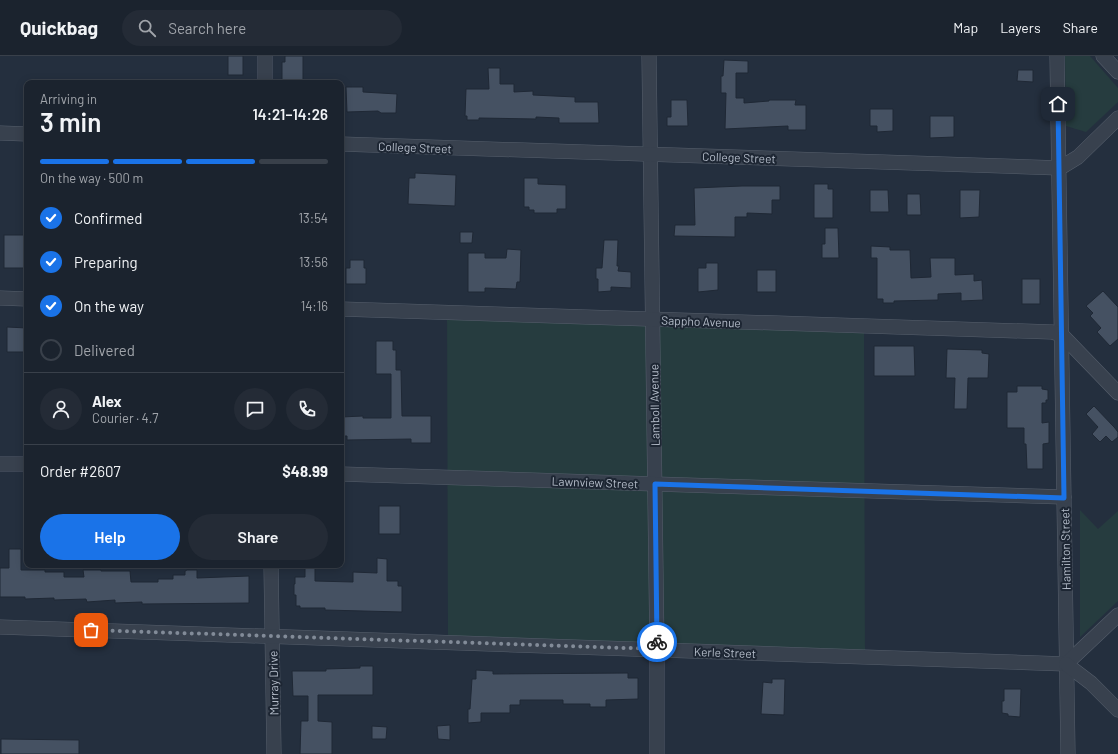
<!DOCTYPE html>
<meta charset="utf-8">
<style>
:root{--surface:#1b232e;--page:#242b36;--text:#f1f3f6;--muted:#a0a4aa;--line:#39404a;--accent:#1a73e8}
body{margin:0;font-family:Barlow,sans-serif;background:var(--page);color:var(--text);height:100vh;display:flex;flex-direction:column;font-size:15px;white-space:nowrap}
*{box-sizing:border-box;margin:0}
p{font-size:13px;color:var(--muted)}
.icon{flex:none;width:22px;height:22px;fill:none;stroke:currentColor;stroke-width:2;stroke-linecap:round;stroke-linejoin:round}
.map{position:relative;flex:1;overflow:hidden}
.side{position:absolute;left:24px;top:24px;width:320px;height:488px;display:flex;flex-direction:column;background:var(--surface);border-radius:8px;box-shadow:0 2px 10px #0003,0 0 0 1px var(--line)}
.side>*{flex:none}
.pin{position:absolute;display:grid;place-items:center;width:34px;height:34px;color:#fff;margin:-17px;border-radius:8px;box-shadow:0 2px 6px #0006}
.courier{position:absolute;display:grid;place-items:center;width:40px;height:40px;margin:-20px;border:3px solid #1a73e8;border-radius:50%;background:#fff;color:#222;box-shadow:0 1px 5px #0007}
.headline em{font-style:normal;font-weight:600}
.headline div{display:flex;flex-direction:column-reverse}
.headline{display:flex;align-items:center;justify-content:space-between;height:68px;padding:0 16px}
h1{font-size:26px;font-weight:600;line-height:30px}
.bar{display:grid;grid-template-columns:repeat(4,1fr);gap:6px 4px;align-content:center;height:48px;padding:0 16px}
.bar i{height:5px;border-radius:3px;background:var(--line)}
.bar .current{background:var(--accent)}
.bar p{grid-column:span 4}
.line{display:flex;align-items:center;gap:10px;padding:0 16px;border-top:1px solid var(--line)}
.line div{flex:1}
.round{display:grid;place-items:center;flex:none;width:42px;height:42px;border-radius:21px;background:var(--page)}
ol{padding:0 16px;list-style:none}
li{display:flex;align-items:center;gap:12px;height:44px}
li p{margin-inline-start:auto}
li .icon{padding:4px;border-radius:50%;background:var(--accent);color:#fff;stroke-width:4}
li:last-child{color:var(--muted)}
li i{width:22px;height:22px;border:2px solid var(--line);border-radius:50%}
.cta{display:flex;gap:8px;margin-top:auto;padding:8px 16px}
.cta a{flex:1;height:46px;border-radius:24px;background:var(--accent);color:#fff;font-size:16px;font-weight:600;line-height:46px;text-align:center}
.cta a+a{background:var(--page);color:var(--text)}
header{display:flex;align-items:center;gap:24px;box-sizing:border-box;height:56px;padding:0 20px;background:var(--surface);border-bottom:1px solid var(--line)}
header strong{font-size:19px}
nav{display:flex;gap:22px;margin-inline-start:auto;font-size:14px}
.search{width:280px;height:36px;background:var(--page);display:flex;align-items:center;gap:10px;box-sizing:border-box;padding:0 14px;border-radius:22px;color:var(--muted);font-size:15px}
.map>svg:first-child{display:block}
.green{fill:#263c3f}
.building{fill:#455162;stroke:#1f2835}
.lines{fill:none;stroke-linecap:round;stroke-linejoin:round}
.street-casing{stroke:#565f6c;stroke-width:15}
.street{stroke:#38414e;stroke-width:14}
.done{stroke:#828b98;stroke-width:4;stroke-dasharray:0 7.2}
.route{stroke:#1a73e8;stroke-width:5}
.labels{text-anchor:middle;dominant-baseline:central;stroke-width:4;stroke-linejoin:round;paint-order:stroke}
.street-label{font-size:12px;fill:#b4bcc9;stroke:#1d2633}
</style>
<header>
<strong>Quickbag</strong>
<div class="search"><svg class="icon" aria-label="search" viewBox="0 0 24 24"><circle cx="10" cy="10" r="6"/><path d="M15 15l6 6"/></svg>Search here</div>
<nav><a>Map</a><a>Layers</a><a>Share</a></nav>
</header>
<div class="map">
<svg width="1118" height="698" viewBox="0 0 1118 698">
<rect width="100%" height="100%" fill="#242f3e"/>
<!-- green -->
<g class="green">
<path d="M 1065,0 L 1090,0 L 1118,32 L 1118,46 L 1086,76 L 1066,70 Z"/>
<path d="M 447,256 L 864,271 L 865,601 L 448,587 Z"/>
<path d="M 1080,454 L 1098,473 L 1118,455 L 1118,545 L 1080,581 Z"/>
</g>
<!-- building -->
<g class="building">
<rect x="228" y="0" width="15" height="19"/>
<path d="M 285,0 L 303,0 L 303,27 L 282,27 L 282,6 L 285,6 Z"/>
<path d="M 724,4 L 748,5 L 748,17 L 736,17 L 736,42 L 744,42 L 744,47 L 769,45 L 769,44 L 796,44 L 795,49 L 806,49 L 806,74 L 788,74 L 788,70 L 725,73 L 726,37 L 721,37 L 721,20 L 723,20 Z"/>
<path d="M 488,12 L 500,12 L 500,28 L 514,28 L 514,36 L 533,35 L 533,39 L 575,41 L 575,46 L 598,46 L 599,67 L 559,67 L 559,62 L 536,61 L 536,63 L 479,62 L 479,64 L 467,64 L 467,60 L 465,60 L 466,33 L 489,33 Z"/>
<path d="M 1018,14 L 1033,14 L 1033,26 L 1017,25 Z"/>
<path d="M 346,31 L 363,31 L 363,36 L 397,38 L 396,57 L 381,57 L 378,55 L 347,56 Z"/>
<path d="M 671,44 L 687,44 L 688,70 L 667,70 L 667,61 L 671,61 Z"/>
<path d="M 870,53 L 893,53 L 893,75 L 877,76 L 877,70 L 870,70 Z"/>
<path d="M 930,60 L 954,60 L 954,81 L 930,82 Z"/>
<path d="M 415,117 L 456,119 L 455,150 L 408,148 L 409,122 L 415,122 Z"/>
<path d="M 524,122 L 538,122 L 538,128 L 566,129 L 566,153 L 557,153 L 557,157 L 534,157 L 534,154 L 529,154 L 529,151 L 524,151 Z"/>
<path d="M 814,128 L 828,128 L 828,133 L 833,133 L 833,162 L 814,162 Z"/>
<path d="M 742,130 L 780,130 L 780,144 L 772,144 L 772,158 L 747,157 L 747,161 L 735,161 L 735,181 L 674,180 L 675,169 L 695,169 L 694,132 Z"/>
<path d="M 870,134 L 888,134 L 889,156 L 870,156 Z"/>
<path d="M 960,134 L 980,134 L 979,161 L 960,162 Z"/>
<path d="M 907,138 L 920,138 L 921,159 L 907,159 Z"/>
<path d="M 825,172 L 838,172 L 839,202 L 822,202 L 822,188 L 825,188 Z"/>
<path d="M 460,176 L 473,176 L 472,187 L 460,187 Z"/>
<rect x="4" y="179" width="22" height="33"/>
<path d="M 604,184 L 618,184 L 617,210 L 619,210 L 618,215 L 631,216 L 631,232 L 611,231 L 611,235 L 598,236 L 598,223 L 596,223 L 596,212 L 602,212 Z"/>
<path d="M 871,190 L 890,191 L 890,194 L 910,194 L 911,222 L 931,221 L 930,202 L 955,202 L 955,219 L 974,218 L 974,225 L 982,224 L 983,244 L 961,245 L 961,237 L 938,238 L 938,244 L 894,245 L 894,247 L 883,247 L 883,243 L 877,243 L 877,202 L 871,202 Z"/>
<path d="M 507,193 L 521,194 L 520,226 L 517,226 L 516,233 L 485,232 L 485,236 L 468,236 L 468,197 L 485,197 L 485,202 L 506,202 Z"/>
<path d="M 350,204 L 364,204 L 364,212 L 366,212 L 366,228 L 346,228 L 346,212 L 350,212 Z"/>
<path d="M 706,207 L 718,207 L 718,234 L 698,236 L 698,212 L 706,212 Z"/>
<rect x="757" y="214" width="19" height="22"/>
<rect x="1022" y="223" width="18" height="25"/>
<path d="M 1103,235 L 1118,251 L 1118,283 L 1110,290 L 1097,276 L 1101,272 L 1090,260 L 1093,257 L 1086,250 Z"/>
<path d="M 7,271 L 27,272 L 26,296 L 7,296 Z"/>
<path d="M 376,285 L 393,285 L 393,294 L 396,294 L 396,314 L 401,314 L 402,360 L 431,360 L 431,387 L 411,387 L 411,383 L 347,384 L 347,380 L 341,380 L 341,361 L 363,360 L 363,362 L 391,362 L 391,318 L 376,318 Z"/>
<path d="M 874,290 L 914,290 L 915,320 L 874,320 Z"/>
<path d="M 947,293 L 982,294 L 982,297 L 989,298 L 988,322 L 968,322 L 967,353 L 954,353 L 955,322 L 946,322 Z"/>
<path d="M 1017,330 L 1042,330 L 1042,333 L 1048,334 L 1048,344 L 1046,344 L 1046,347 L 1042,347 L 1042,367 L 1049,366 L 1049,387 L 1043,388 L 1043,413 L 1027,413 L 1026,388 L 1024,388 L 1024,372 L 1007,372 L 1007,336 L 1017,336 Z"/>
<path d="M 1094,350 L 1114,371 L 1118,376 L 1118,381 L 1112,386 L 1106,380 L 1100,386 L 1092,378 L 1098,371 L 1086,358 Z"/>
<rect x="379" y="450" width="21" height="28"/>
<path d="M 9,493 L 21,493 L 21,514 L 45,514 L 45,516 L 64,516 L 64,521 L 84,521 L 83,514 L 101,514 L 101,515 L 130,515 L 131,526 L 158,526 L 158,523 L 173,523 L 173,519 L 185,519 L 185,515 L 187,514 L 197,514 L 197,522 L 249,520 L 249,547 L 142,548 L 142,546 L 115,547 L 115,544 L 87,546 L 86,543 L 54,544 L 54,542 L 25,543 L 25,541 L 0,541 L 0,512 L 9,512 Z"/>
<path d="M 377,502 L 387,503 L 387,525 L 398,525 L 398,530 L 402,530 L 402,556 L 325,554 L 325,552 L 300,552 L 300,550 L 296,550 L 296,539 L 294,539 L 294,528 L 295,528 L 295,521 L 305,521 L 305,509 L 315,509 L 315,525 L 353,526 L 353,516 L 377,517 Z"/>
<path d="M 360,610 L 373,610 L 373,639 L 318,639 L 318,665 L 332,666 L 332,698 L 300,698 L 301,665 L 308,665 L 308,640 L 293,640 L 292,615 L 326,615 L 326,613 L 360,612 Z"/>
<path d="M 476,614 L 493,615 L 493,618 L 628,617 L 628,622 L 638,622 L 638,643 L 606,644 L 606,651 L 590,651 L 590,648 L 563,648 L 563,644 L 520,644 L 520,649 L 510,649 L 510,657 L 481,657 L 481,666 L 468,667 L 468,653 L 470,653 L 472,623 L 476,623 Z"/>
<path d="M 772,623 L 785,623 L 784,659 L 761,658 L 763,626 L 772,627 Z"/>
<path d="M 1004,633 L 1021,633 L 1020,661 L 1008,660 L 1008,658 L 1002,657 L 1002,645 L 1004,645 Z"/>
<path d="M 450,669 L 450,684 L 438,683 L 437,670 Z"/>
<path d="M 372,670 L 387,671 L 386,683 L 372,683 Z"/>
<path d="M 1,683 L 79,684 L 79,698 L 1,698 Z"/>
</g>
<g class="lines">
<!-- street casing -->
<g class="street-casing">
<g id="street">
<path d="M 265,0 L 265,27"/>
<path d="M 649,0 L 657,593 L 657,698"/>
<path d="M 1057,0 L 1068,698"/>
<path d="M 1103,0 L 1118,16"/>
<path d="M 0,77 L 27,78"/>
<path d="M 341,88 L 1060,112 L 1078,101 L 1118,62"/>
<path d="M 0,242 L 27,243"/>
<path d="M 341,253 L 1052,276 L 1062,279 L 1118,337"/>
<path d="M 0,408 L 27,408"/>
<path d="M 341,418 L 1064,441"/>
<path d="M 271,509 L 274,698"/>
<path d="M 0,571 L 1066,608 L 1118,559"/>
<path d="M 1066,608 L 1091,627 L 1118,654"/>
</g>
</g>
<!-- street -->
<use href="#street" class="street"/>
</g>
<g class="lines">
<!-- done -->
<path class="done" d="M 91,574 L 657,593 L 657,586"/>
<!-- route -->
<path class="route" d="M 657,586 L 655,428 L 1064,442 L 1058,48"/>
</g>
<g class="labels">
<!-- street labels -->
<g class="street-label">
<text transform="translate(415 91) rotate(2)">College Street</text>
<text transform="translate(739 101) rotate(2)">College Street</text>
<text transform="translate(701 265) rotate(2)">Sappho Avenue</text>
<text transform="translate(654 349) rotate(-91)">Lamboll Avenue</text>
<text transform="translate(595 426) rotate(2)">Lawnview Street</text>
<text transform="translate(1065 493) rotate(-91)">Hamilton Street</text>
<text transform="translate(725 596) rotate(2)">Kerle Street</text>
<text transform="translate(273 627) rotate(-91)">Murray Drive</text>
</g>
</g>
</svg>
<div class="pin" style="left:91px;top:574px;background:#ea580c"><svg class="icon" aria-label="bag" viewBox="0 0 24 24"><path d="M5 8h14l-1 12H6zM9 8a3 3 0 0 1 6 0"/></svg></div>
<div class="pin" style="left:1058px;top:48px;background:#1f2937"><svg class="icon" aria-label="home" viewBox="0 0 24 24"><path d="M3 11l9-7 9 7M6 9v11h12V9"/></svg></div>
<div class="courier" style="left:657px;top:586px"><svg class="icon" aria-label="bike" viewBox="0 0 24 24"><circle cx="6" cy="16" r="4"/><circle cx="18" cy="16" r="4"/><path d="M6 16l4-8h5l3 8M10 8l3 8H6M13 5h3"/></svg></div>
<section class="side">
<div class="headline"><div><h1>3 min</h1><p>Arriving in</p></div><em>14:21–14:26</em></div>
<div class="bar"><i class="current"></i><i class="current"></i><i class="current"></i><i></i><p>On the way · 500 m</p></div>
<ol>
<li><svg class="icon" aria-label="check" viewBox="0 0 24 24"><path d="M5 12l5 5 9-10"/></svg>Confirmed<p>13:54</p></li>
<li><svg class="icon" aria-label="check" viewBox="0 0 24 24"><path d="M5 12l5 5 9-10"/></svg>Preparing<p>13:56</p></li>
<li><svg class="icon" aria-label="check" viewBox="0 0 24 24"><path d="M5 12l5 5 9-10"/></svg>On the way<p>14:16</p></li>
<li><i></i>Delivered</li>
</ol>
<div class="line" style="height:72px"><a class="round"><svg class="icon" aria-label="person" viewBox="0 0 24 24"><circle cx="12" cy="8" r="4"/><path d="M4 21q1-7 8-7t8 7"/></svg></a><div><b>Alex</b><p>Courier · 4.7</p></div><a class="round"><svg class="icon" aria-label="chat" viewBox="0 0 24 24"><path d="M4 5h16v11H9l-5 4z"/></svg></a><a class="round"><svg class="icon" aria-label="phone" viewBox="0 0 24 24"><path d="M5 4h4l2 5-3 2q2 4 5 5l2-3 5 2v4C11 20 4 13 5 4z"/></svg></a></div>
<div class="line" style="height:52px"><div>Order #2607</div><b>$48.99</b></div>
<div class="cta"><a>Help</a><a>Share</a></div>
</section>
</div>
